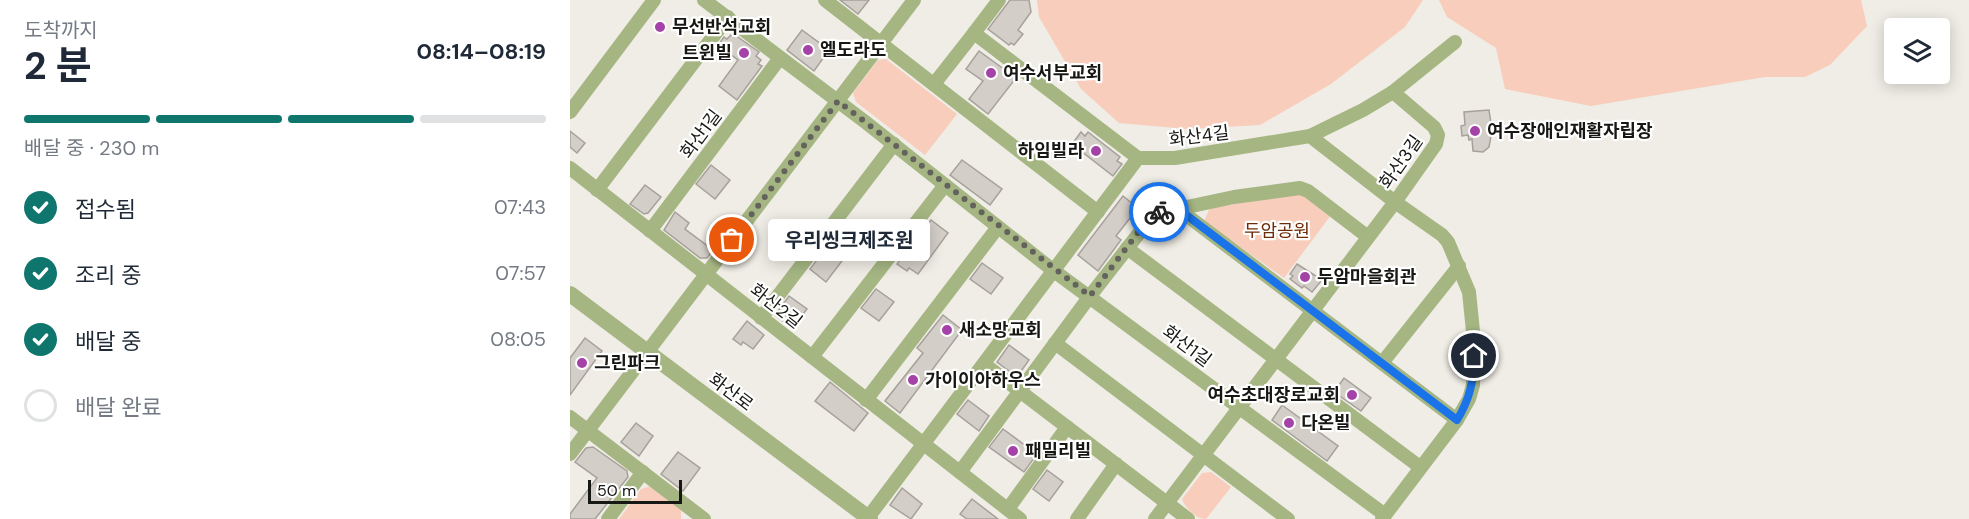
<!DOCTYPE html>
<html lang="ko">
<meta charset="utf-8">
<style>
:root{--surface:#fff;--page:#f2f2f3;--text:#1f2937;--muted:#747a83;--line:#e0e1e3;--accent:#0f766e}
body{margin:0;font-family:"DM Sans","Noto Sans KR",sans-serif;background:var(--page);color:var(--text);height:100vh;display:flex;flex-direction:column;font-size:22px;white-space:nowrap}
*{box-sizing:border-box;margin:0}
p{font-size:20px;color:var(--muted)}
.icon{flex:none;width:33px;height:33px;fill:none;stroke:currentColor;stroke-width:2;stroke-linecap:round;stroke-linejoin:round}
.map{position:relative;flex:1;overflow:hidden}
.side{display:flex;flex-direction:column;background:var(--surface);width:570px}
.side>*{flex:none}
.fabs{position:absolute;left:1314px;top:18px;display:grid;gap:12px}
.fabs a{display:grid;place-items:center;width:66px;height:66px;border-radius:6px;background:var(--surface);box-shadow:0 3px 15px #0003;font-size:30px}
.scale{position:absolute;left:18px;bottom:15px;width:94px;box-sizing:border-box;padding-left:6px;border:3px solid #171714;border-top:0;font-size:16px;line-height:21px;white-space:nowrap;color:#171714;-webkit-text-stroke:4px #fff;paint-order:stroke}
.pin{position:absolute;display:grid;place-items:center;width:51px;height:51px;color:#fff;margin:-26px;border:3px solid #fff;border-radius:50%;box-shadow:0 2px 6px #0007}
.courier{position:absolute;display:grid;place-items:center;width:60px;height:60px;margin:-30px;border:4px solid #1a73e8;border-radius:50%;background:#fff;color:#222;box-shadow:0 2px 8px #0007}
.bubble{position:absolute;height:42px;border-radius:6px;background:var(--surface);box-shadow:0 3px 15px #0003;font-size:20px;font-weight:700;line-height:42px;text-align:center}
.head em{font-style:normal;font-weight:700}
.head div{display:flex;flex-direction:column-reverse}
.head{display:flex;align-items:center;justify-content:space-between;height:102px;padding:0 24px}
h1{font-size:39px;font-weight:700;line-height:45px}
.bar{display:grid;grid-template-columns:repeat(4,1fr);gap:9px 6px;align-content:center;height:72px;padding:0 24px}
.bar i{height:8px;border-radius:4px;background:var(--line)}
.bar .on{background:var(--accent)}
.bar p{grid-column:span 4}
ol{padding:0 24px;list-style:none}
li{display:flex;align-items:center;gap:18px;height:66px}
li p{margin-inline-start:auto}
li .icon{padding:6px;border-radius:50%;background:var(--accent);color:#fff;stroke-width:4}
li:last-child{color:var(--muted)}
li i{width:33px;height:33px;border:3px solid var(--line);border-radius:50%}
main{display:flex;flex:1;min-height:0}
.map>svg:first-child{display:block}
.green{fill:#f8cdbb}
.building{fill:#d3cec7;stroke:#a6a19b;stroke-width:1.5}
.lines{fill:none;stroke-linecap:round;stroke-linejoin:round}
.minor{stroke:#a5b683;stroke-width:14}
.tertiary{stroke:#a5b683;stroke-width:16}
.done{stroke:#63625d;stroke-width:6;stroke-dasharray:0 10.8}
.route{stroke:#1a73e8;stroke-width:8}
.poi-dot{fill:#a442a8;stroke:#fff;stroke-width:2}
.labels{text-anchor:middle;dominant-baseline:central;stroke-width:4.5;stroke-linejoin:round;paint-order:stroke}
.poi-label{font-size:18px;font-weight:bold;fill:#171714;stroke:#fff;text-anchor:start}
.street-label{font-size:18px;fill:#171714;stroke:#fff}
.park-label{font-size:18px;fill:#6d2c07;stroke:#fff}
</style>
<main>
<section class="side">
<div class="head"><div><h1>2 분</h1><p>도착까지</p></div><em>08:14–08:19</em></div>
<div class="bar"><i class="on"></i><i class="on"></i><i class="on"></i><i></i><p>배달 중 · 230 m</p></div>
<ol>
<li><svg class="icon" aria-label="check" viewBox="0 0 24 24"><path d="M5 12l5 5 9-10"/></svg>접수됨<p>07:43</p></li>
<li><svg class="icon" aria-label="check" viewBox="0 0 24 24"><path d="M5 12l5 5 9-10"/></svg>조리 중<p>07:57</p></li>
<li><svg class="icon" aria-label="check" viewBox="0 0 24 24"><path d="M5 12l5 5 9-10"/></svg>배달 중<p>08:05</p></li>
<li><i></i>배달 완료</li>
</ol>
</section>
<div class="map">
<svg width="1399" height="519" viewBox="0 0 1399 519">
<rect width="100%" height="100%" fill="#efede5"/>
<!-- green -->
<g class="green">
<path d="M 467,0 L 853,0 L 835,27 L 761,84 L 690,125 L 617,129 L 549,123 L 511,89 L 469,17 Z"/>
<path d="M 869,0 L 1291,0 L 1297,26 L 1260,65 L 1235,77 L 1195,77 L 1021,106 L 935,89 L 926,48 L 877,17 Z"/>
<path d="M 316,59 L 387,114 L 355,155 L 286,102 L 283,93 L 308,60 Z"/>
<path d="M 726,194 L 735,196 L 761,215 L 714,278 L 634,221 L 640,208 Z"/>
<path d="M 641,472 L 661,487 L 636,519 C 626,519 616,509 612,499 L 632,473 Z"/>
<path d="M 84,485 L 111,505 L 111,519 L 49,519 L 71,489 Z"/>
</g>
<!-- building -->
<g class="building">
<path d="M 270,0 L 299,0 L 288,14 Z"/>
<path d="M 440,0 L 459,0 L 461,12 L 448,30 L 453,34 L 444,45 L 441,43 L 439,45 L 418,29 Z"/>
<path d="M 232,30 L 259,50 L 244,71 L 217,50 Z"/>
<path d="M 161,35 L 164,37 L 165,35 L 189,52 L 186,56 L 191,60 L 188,64 L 192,66 L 167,100 L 149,86 L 168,60 L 148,45 L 154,37 L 157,39 Z"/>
<path d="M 409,51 L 446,78 L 418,114 L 399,99 L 413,81 L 396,69 Z"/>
<path d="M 919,110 L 922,130 L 919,147 L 913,152 L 903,151 L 902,139 L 899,140 L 898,135 L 892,136 L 891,126 L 895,125 L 894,112 Z"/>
<path d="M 0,131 L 15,143 L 7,153 L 0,147 Z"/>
<path d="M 511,132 L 515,136 L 518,132 L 550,157 L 547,161 L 552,164 L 543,176 L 502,144 Z"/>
<path d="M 392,160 L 432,189 L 420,205 L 380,175 Z"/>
<path d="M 141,165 L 160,180 L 145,199 L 126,184 Z"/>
<path d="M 75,185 L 91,197 L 78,213 L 74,214 L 60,204 Z"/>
<path d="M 553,196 L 568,208 L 546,236 L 551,240 L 528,271 L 508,255 Z"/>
<path d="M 105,212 L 119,223 L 115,229 L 143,250 L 137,258 L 130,258 L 94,230 Z"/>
<path d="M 361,220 L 378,233 L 348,274 L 339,268 L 337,271 L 327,264 Z"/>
<path d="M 258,245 L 275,257 L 256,282 L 240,269 Z"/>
<path d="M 412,263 L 433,278 L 421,294 L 400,279 Z"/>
<path d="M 727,264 L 752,280 L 742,292 L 734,286 L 732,288 L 720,279 L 723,276 L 720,274 Z"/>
<path d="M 306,289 L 324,302 L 309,321 L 291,308 Z"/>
<path d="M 219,296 L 237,309 L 222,328 L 205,315 Z"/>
<path d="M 373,315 L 392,330 L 330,413 L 315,401 L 353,353 L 347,348 Z"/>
<path d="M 177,321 L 194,335 L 183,349 L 173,342 L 171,345 L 163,339 Z"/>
<path d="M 15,338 L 32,351 L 0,395 L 0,358 Z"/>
<path d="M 439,345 L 459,360 L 447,377 L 427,362 Z"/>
<path d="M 774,378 L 801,398 L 791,411 L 764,392 Z"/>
<path d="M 260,382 L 298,413 L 284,431 L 245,401 Z"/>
<path d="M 398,400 L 419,416 L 409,431 L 387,414 Z"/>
<path d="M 712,405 L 768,446 L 757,461 L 702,420 Z"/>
<path d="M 66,423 L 83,436 L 69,456 L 51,442 Z"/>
<path d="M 433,429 L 467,454 L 454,472 L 419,447 Z"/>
<path d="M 23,447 L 57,471 L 58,477 L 25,519 L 0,519 L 0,514 L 27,478 L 5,462 L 16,448 Z"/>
<path d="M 108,452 L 130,468 L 113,491 L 91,474 Z"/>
<path d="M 477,470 L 493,482 L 479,501 L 463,489 Z"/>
<path d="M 332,488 L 352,504 L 341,519 L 320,505 Z"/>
<path d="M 402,499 L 428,519 L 397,519 L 390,514 Z"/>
</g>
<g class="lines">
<!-- minor -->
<g class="minor">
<path d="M 134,0 L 294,121 L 484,271 L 815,515"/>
<path d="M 255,0 L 528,212"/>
<path d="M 429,0 L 404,33 L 568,158 L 605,158 L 740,136 L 825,202 L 872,235 L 878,242 L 899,292 L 904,341 L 903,385 L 899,399 L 887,420 L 812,519"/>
<path d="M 364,84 L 404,33"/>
<path d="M 0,112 L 84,0"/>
<path d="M 740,136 L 793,110 L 823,92"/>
<path d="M 0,168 L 450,519"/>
<path d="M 27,190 L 158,17"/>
<path d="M 607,208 L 887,420"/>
<path d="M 80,231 L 210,58"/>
<path d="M 557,248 L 850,467"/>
<path d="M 191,318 L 324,144"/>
<path d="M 485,343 L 718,519"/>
<path d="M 242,357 L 375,185"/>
<path d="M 812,363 L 889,266"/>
<path d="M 414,364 L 618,519"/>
<path d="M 296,400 L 428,227"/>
<path d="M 0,417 L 134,519"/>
<path d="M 0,454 L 344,0"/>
<path d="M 390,472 L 520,296 L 584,214 L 664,197 L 730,188 L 738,191 L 798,237"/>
<path d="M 438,509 L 497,427"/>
<path d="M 38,519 L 73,472"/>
<path d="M 297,519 L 568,158"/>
<path d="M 507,519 L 546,464"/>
<path d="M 585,519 L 825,202 L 866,144 L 868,135 L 864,127 L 823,92 L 885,42"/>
</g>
<!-- tertiary -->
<path class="tertiary" d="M 0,294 L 300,519"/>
</g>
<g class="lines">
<!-- done -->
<path class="done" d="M 162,240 L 268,101 L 520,296 L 579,218 L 589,212"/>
<!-- route -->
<path class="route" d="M 589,212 L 607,208 L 887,420 C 900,399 904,380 904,356"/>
</g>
<!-- markers -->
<g class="poi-dot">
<circle cx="90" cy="27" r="6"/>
<circle cx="238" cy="50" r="6"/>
<circle cx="174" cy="53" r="6"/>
<circle cx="421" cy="73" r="6"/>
<circle cx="905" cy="131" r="6"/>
<circle cx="526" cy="151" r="6"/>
<circle cx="735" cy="277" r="6"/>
<circle cx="377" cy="330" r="6"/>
<circle cx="12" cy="363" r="6"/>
<circle cx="343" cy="380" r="6"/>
<circle cx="782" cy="395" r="6"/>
<circle cx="719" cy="423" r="6"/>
<circle cx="443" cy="451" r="6"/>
</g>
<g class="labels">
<!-- poi labels -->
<g class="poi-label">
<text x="102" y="27">무선반석교회</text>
<text x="250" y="50">엘도라도</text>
<text x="162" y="53" text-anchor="end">트윈빌</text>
<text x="433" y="73">여수서부교회</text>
<text x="917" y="131">여수장애인재활자립장</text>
<text x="514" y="151" text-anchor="end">하임빌라</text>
<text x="747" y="277">두암마을회관</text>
<text x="389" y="330">새소망교회</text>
<text x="24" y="363">그린파크</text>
<text x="355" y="380">가이이아하우스</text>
<text x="770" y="395" text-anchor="end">여수초대장로교회</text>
<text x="731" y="423">다온빌</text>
<text x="455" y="451">패밀리빌</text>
</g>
<!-- street labels -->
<g class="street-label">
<text transform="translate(131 134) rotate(-53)">화산1길</text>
<text transform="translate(629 136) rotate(-7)">화산4길</text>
<text transform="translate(831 162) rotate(-55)">화산3길</text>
<text transform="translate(206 306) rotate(38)">화산2길</text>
<text transform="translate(617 346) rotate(37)">화산1길</text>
<text transform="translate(161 392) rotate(37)">화산로</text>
</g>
<!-- park labels -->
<g class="park-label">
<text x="707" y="231">두암공원</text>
</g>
</g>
</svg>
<div class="fabs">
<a><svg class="icon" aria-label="layers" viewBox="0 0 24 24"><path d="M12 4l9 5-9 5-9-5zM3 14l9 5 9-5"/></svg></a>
</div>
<div class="scale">50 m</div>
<div class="pin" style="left:162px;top:240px;background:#ea580c"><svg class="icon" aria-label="bag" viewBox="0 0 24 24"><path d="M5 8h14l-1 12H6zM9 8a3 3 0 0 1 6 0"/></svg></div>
<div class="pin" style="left:904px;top:356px;background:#1f2937"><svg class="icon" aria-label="home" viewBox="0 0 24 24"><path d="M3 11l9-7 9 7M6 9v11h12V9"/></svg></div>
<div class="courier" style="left:589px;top:212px"><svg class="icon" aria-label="bike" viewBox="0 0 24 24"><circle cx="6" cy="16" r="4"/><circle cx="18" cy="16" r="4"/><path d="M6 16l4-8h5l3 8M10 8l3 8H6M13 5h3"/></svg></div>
<div class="bubble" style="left:198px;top:219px;width:162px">우리씽크제조원</div>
</div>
</main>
